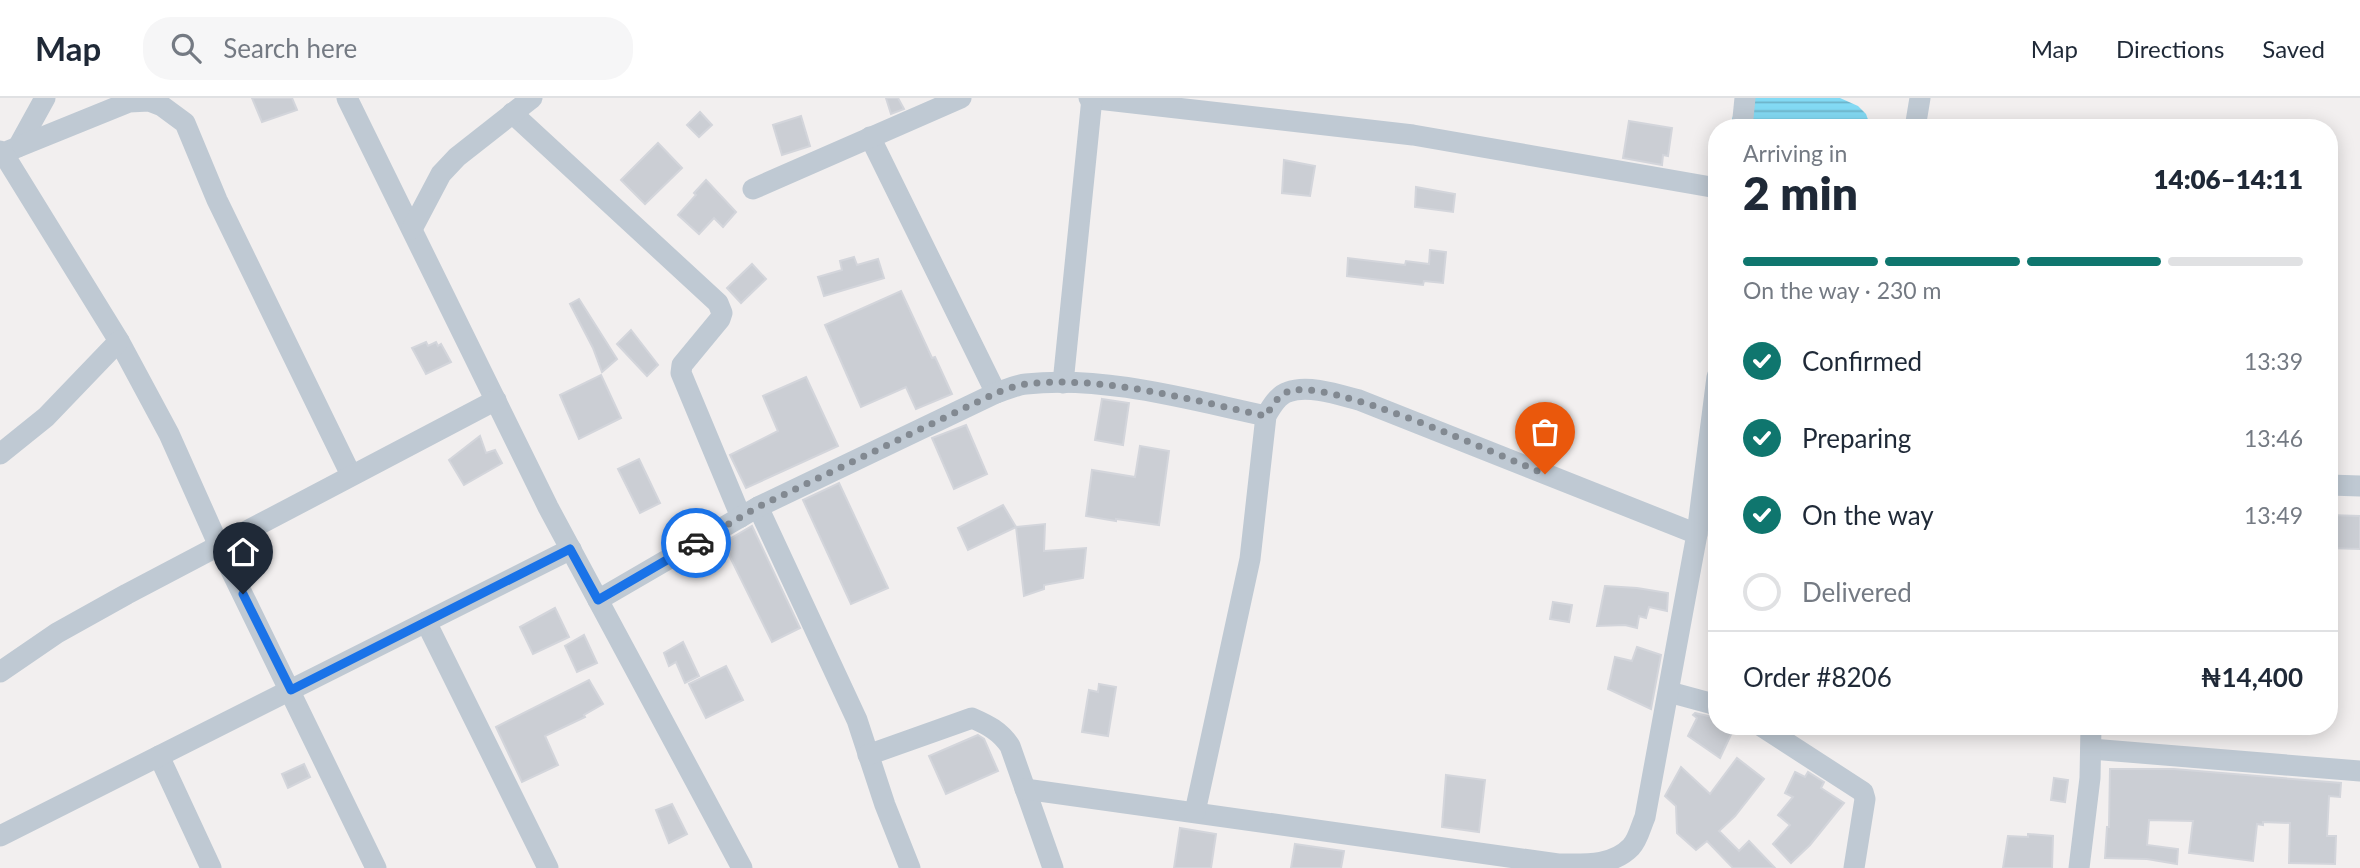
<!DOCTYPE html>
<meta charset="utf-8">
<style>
:root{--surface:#fff;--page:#f6f6f7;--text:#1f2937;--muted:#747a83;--line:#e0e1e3;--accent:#0f766e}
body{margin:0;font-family:Lato,sans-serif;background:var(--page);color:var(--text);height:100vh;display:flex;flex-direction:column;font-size:26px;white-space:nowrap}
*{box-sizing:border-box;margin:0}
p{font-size:23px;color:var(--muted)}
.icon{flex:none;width:38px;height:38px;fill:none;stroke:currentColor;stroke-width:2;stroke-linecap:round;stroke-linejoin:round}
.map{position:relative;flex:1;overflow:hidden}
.panel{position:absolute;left:1708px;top:21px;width:630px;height:616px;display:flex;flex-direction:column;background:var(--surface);border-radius:28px;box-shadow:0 4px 18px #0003}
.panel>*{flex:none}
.pin{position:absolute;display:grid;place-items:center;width:60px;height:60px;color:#fff;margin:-72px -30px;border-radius:50% 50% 50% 0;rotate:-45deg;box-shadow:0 0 7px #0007}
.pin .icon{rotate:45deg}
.courier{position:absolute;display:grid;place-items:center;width:70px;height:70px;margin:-35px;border:5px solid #1a73e8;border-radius:50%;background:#fff;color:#222;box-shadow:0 2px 9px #0007}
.headline em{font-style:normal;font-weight:800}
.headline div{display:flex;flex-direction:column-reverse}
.headline{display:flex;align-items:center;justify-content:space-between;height:119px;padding:0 35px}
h1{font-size:46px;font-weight:800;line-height:52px}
.bar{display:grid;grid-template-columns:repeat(4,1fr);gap:10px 7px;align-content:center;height:84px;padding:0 35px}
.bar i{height:9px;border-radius:5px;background:var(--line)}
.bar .on{background:var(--accent)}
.bar p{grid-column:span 4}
.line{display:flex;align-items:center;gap:18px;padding:0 35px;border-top:2px solid var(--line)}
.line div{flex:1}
ol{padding:0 35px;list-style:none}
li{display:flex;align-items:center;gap:21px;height:77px}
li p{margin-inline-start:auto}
li .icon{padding:7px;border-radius:50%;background:var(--accent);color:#fff;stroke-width:4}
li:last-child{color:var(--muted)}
li i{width:38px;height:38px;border:4px solid var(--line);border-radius:50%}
header{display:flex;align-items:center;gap:42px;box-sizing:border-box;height:98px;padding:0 35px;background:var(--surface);border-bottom:2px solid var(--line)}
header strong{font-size:33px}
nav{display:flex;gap:38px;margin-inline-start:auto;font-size:24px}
.search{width:490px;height:63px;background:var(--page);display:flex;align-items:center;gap:18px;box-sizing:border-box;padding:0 24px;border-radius:28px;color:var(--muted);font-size:26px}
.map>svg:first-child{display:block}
.water{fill:url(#water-rules)}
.building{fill:#cbced4;stroke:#d3d5db;stroke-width:2}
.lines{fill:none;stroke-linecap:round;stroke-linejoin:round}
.minor{stroke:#bfc9d3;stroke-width:21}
.done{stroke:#828991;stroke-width:7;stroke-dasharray:0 12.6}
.route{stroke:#1a73e8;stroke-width:9}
</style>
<header>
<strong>Map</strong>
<div class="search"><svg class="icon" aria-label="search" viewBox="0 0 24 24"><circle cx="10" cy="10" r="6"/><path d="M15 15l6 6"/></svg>Search here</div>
<nav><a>Map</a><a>Directions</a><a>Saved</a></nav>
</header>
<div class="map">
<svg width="2360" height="770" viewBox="0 0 2360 770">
<defs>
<pattern id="water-rules" width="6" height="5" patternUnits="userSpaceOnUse" patternTransform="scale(1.75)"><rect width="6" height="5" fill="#83daf4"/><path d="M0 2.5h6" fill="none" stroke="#6db3c9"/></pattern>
</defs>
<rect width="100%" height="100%" fill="#f2efef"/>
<!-- water -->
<path class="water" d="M 1739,0 L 1840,0 L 1858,8 L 1866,16 L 1871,30 L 1736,30 L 1732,21 Z"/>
<!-- building -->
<g class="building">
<path d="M 252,0 L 292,0 L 297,12 L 262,24 Z"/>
<path d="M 886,0 L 898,0 L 904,11 L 891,16 Z"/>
<path d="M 700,14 L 712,27 L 699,39 L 687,27 Z"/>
<path d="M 801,18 L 810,48 L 782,57 L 773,27 Z"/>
<path d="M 1629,23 L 1672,30 L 1668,58 L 1663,57 L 1662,67 L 1623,60 Z"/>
<path d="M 658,45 L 682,70 L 645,106 L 621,82 Z"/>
<path d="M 1284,62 L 1315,68 L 1310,98 L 1282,95 Z"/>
<path d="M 706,82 L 736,114 L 723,129 L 714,120 L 699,136 L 678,117 L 696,97 L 694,95 Z"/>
<path d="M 1416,89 L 1455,96 L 1453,114 L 1415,109 Z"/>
<path d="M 1430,152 L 1446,154 L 1443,185 L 1424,183 L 1423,187 L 1347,178 L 1348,160 L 1405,167 L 1406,163 L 1429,166 Z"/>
<path d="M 854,159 L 857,167 L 878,161 L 884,180 L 824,198 L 818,179 L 842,172 L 840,163 Z"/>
<path d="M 752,166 L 766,181 L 741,205 L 727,190 Z"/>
<path d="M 901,193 L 932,260 L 935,259 L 952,296 L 916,311 L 906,289 L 861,309 L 825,227 Z"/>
<path d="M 579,201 L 617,261 L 602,274 L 593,250 L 570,206 Z"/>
<path d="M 631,232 L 658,267 L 647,278 L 617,246 Z"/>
<path d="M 426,244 L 428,248 L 436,244 L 438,248 L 441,246 L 451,264 L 426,276 L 412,250 Z"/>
<path d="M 601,277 L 621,320 L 579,341 L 560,297 Z"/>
<path d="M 806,279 L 838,348 L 746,390 L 730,357 L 778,333 L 763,298 Z"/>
<path d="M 1102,301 L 1129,305 L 1123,347 L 1095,342 Z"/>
<path d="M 966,327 L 987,376 L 954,391 L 932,340 Z"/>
<path d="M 480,338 L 486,355 L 495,352 L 502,365 L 464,387 L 449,362 Z"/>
<path d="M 1140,348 L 1169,353 L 1159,427 L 1116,421 L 1116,423 L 1086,418 L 1092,372 L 1135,379 Z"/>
<path d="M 639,361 L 660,405 L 640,415 L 618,371 Z"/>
<path d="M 839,385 L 888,490 L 851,506 L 803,402 Z"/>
<path d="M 1003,407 L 1016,429 L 1045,426 L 1044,453 L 1086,450 L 1083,480 L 1044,487 L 1044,491 L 1024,498 L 1016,429 L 968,452 L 958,430 Z"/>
<path d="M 2329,417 L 2360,418 L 2360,451 L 2329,450 Z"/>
<path d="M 752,428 L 800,530 L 772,544 L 723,445 Z"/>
<path d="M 1605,488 L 1637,490 L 1668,495 L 1667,513 L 1649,509 L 1646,520 L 1639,518 L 1637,530 L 1625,527 L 1597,528 Z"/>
<path d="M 1553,504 L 1572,507 L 1569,524 L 1550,521 Z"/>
<path d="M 555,510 L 569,539 L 533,556 L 520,529 Z"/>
<path d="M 584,537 L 597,565 L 577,574 L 565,548 Z"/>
<path d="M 683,544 L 699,578 L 685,585 L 676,564 L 669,568 L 664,555 Z"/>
<path d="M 1637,549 L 1661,557 L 1651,611 L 1608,591 L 1615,559 L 1632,563 Z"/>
<path d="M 726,568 L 743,602 L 706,620 L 689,586 Z"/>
<path d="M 589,582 L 603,606 L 584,617 L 585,619 L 545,638 L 558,667 L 522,684 L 496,629 Z"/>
<path d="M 1099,586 L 1116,589 L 1108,638 L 1082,634 L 1089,592 L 1098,594 Z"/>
<path d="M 1695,615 L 1717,620 L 1717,628 L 1735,628 L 1720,660 L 1688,638 L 1697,620 L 1693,617 Z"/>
<path d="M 978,637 L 984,641 L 998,673 L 946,696 L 929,658 Z"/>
<path d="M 1737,660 L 1764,681 L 1735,718 L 1719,733 L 1739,753 L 1749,743 L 1775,770 L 1733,770 L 1707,743 L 1696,752 L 1677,735 L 1676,708 L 1665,698 L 1681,669 L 1710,696 Z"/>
<path d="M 304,666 L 310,679 L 288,690 L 282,676 Z"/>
<path d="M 2110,671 L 2174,671 L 2341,685 L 2340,699 L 2329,698 L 2327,738 L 2336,738 L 2335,766 L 2289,765 L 2290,725 L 2263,724 L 2263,727 L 2257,726 L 2253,763 L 2189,755 L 2193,723 L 2149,722 L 2147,747 L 2178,751 L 2177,766 L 2147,761 L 2105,760 L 2107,729 L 2109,729 Z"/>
<path d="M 1795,674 L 1805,679 L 1808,674 L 1824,684 L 1821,690 L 1844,705 L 1810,747 L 1791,765 L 1773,746 L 1790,727 L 1778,717 L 1793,699 L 1785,695 Z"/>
<path d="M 1446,677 L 1485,682 L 1479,734 L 1442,729 Z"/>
<path d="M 2054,680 L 2068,682 L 2065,704 L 2051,702 Z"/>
<path d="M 672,706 L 687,736 L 669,745 L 656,712 Z"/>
<path d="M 1180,730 L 1216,736 L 1211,770 L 1174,770 Z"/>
<path d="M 2028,736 L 2053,738 L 2052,770 L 2003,770 L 2008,738 L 2028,739 Z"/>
<path d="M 1295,746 L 1344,753 L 1341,770 L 1291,770 Z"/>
</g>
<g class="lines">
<!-- minor -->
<g class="minor">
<path d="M 347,0 L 548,409 L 742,770"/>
<path d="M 1089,0 L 1413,37 L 1717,90"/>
<path d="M 512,15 L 718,205 L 722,215 L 720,221 L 682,267 L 681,275 L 741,419"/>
<path d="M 1742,30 L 1745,0"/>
<path d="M 1915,30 L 1920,0"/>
<path d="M 870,39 L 996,295"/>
<path d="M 18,49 L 45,0"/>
<path d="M 0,53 L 3,55 L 129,4 L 149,3 L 162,8 L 185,25 L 217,102 L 351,377"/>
<path d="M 3,55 L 119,243 L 169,336 L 219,448 L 376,770"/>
<path d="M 753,91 L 961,0"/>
<path d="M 412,131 L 441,76 L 457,59 L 532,0"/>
<path d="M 1063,285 L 1092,0"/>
<path d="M 0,356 L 46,319 L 119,243"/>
<path d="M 2329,387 L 2360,388"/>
<path d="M 758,409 L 857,622 L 885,707 L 910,770"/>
<path d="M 598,502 L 758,409 L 996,295 C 1005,292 1016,287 1026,286 C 1103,277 1191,302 1266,318"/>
<path d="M 426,524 L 548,770"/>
<path d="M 0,574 L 57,535 L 127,496 L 496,302"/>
<path d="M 1669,594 L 1717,607"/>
<path d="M 1761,628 L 1863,694 L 1865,701 L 1854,770"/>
<path d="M 2091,651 L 2360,673"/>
<path d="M 868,657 L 972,620 C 988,627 1000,633 1010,648 L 1053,770"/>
<path d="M 159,658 L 211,770"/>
<path d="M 1025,691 L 1558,766 C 1582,766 1612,769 1631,749 C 1638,742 1641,728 1645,719 L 1697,436 L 1717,279"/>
<path d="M 1195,714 L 1250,461 L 1266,318 C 1271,309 1278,297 1288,294 C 1308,286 1340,297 1359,302 L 1697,436"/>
<path d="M 0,738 L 571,451"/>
<path d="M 2079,770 L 2090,680 L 2091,628"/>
</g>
</g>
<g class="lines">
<!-- done -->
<path class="done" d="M 696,445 L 758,409 L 996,295 C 1005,292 1016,287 1026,286 C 1103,277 1191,302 1266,318 C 1271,309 1278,298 1287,294 C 1325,277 1500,358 1545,376"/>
<!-- route -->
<path class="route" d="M 243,496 L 291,592 L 570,451 L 598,502 L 696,445"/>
</g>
</svg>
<div class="pin" style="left:1545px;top:376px;background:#ea580c"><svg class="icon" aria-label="bag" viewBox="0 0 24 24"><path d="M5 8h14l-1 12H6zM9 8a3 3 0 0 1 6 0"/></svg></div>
<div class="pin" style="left:243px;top:496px;background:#1f2937"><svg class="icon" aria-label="home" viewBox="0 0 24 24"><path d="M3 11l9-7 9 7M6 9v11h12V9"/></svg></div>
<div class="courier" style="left:696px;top:445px"><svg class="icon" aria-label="car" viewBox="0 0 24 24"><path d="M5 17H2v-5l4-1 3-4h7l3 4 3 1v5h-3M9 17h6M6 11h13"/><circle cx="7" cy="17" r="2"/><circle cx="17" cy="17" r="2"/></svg></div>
<section class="panel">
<div class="headline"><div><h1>2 min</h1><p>Arriving in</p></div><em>14:06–14:11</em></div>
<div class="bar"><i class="on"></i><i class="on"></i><i class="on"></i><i></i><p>On the way · 230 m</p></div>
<ol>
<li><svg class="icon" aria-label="check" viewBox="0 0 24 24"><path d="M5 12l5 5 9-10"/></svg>Confirmed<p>13:39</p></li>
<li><svg class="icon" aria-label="check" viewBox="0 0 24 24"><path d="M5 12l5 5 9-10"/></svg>Preparing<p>13:46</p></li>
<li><svg class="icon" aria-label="check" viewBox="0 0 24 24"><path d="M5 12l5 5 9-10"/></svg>On the way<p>13:49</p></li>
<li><i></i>Delivered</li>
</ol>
<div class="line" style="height:91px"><div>Order #8206</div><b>₦14,400</b></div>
</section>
</div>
